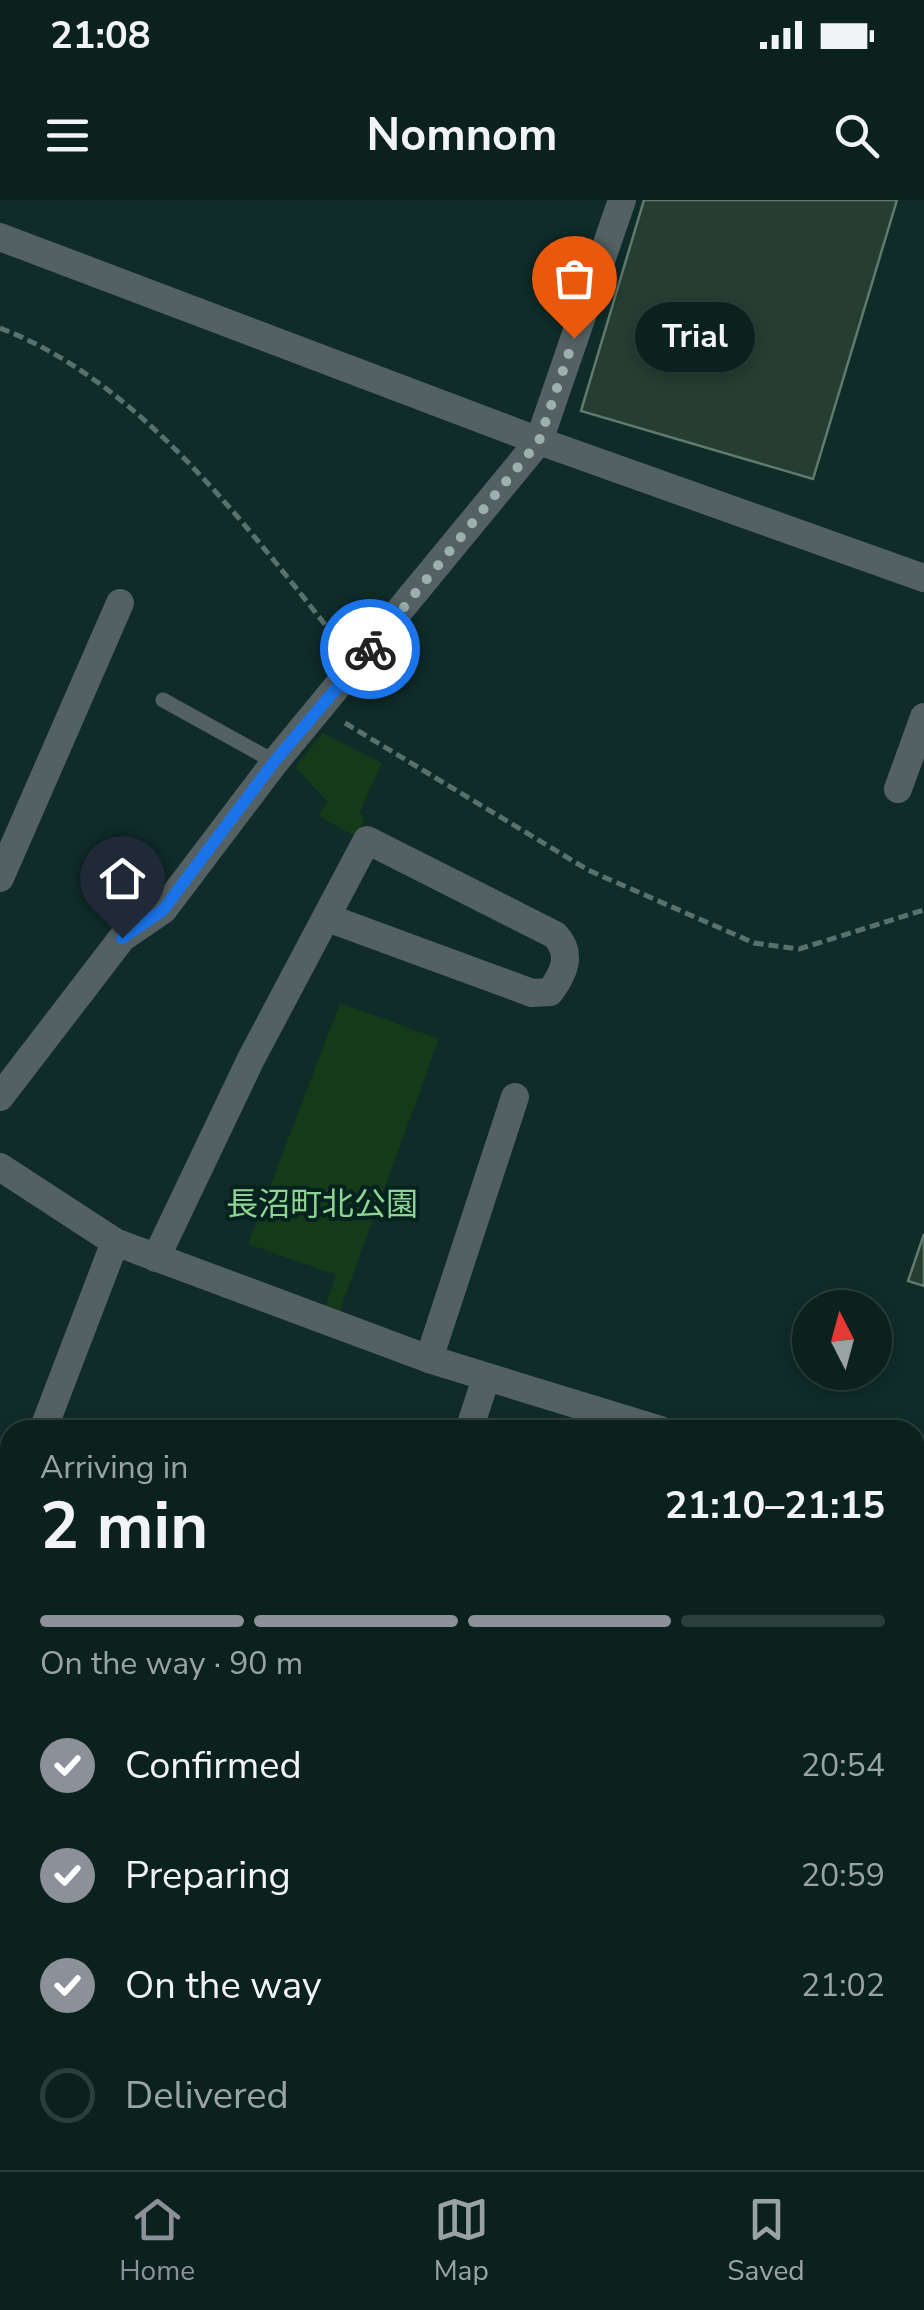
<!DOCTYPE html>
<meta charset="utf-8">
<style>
:root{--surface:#0b211e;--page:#192e2b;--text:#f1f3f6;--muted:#9aa3a4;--line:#2b3e3c;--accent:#8c9099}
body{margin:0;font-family:"Nunito Sans","Noto Sans JP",sans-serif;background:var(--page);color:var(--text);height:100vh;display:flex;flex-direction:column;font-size:38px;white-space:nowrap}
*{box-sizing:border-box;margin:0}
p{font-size:32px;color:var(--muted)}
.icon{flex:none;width:55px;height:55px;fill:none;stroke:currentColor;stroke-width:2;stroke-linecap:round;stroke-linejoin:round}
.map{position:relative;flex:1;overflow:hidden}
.side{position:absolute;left:0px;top:1220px;width:925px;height:750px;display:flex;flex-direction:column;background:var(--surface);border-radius:30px 30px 0 0;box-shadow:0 5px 15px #0003,0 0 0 2px var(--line)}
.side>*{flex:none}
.needle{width:65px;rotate:354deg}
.tools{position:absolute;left:792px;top:1090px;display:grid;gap:20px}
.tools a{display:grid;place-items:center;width:100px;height:100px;border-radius:50%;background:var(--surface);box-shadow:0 5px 15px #0003,0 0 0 2px var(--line);font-size:50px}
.pin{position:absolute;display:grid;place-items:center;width:85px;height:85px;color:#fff;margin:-102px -42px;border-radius:50% 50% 50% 0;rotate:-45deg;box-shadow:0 0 10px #0007}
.pin .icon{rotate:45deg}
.courier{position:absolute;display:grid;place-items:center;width:100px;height:100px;margin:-50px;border:8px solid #1a73e8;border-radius:50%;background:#fff;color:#222;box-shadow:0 2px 12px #0007}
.bubble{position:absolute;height:70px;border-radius:35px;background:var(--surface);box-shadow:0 5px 15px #0003,0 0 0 2px var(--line);font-size:32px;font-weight:700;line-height:70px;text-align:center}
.head em{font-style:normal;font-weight:700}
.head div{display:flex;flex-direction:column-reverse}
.head{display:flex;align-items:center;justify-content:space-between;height:170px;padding:0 40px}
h1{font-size:65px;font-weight:700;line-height:75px}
.bar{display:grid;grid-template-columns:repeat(4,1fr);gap:15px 10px;align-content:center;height:120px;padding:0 40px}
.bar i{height:12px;border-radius:8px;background:var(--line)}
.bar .selected{background:var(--accent)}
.bar p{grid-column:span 4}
ol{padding:0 40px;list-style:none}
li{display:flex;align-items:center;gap:30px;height:110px}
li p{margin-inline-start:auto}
li .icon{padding:10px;border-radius:50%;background:var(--accent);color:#fff;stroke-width:4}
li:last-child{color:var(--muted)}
li i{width:55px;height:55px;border:5px solid var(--line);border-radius:50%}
.status{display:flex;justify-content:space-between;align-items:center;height:70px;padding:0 50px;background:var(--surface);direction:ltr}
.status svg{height:28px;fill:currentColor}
header{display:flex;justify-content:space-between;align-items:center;height:130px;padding:0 40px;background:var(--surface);font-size:45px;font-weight:700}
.menu{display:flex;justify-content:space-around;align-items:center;height:140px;border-top:2px solid var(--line);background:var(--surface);font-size:28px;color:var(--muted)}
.menu a{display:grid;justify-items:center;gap:5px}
.menu .selected{color:var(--accent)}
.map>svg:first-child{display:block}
.built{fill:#0e3731}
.green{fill:#143a1a}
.building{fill:#253d32;stroke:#607a6e;stroke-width:2.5}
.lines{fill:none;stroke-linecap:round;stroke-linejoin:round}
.path{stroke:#58716d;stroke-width:5;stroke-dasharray:10 5;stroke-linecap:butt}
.service{stroke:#546162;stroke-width:15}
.minor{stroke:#546162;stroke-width:28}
.done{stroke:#9cb1ad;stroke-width:10;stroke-dasharray:0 18}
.route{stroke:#1a73e8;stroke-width:12}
.labels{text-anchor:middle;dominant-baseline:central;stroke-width:8;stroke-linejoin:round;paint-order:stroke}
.park-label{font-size:32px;fill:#8ed593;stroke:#05221e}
</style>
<div class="status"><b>21:08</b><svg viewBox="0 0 49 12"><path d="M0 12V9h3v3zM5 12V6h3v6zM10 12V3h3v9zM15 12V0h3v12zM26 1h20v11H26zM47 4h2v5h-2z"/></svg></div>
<header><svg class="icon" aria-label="menu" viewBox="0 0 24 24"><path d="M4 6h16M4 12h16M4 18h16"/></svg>Nomnom<svg class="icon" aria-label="search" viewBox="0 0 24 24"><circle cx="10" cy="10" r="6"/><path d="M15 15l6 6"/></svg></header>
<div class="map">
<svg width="924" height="1970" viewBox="0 0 924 1970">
<rect width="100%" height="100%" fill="#0f2c28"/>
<!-- built -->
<path class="built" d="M 915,1327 L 924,1329 L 924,1970 L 435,1970 L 437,1960 L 915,1960 Z"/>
<!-- green -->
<g class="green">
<path d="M 323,533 L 382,563 L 359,613 L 365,618 L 356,637 L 319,616 L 327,601 L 295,567 Z"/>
<path d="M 340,803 L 439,839 L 339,1113 L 325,1108 L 336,1075 L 248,1044 Z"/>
</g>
<!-- building -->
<g class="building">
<path d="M 644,0 L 897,0 L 813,279 L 581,211 Z"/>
<path d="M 924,1034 L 924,1086 L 908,1081 Z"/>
<path d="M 915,1957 L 924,1960 L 924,1970 L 911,1970 Z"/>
<path d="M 455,1960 L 579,1960 L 576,1970 L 453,1970 Z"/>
<path d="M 637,1960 L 760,1960 L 758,1970 L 635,1970 Z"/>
</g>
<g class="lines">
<!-- path -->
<g class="path">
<path d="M 0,128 C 141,182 247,327 339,442"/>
<path d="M 345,523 L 588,670 L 754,743 L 799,749 L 924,710"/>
</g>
<!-- service -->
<g class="service">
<path d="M 163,500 L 275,562"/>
<path d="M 0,1580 L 10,1582"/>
<path d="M 0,1789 L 10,1790"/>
</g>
<!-- minor -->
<g class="minor">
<path d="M 0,37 L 539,241 L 924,378"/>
<path d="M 898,589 L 924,517"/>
<path d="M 0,678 L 120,403"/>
<path d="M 0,897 L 122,738 L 163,710 L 275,562 L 539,241 L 622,0"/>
<path d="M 0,967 L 115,1042 L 429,1159 L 660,1230"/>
<path d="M 156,1058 L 251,859 L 367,640 L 555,735 C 573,754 564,773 550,792 L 532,793 L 328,718"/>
<path d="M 429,1159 L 515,897"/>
<path d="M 43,1230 L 115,1042"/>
<path d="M 469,1230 L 486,1178"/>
<path d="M 915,1301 L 924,1303"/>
<path d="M 0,1335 L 10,1312"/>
<path d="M 0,1437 L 10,1440"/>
</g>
</g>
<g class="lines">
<!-- done -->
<path class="done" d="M 370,449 L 539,241 L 574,138"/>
<!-- route -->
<path class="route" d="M 122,738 L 163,710 L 274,562 L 370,449"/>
</g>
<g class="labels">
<!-- park labels -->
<g class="park-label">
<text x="322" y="1004">長沼町北公園</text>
</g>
</g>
</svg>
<div class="tools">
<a><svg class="needle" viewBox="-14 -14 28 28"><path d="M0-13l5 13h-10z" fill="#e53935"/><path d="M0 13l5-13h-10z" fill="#9aa3a4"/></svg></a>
</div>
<div class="pin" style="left:574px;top:138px;background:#ea580c"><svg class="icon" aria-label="bag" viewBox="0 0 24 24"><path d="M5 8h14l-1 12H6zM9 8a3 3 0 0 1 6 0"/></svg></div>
<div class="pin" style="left:122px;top:738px;background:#1f2937"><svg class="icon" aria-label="home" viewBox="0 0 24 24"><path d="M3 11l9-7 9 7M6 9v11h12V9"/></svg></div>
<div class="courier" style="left:370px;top:449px"><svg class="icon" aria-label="bike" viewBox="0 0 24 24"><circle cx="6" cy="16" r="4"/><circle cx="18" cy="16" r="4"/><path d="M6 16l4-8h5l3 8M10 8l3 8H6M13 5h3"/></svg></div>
<div class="bubble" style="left:635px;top:102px;width:120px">Trial</div>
<section class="side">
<div class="head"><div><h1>2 min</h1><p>Arriving in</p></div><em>21:10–21:15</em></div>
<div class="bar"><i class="selected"></i><i class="selected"></i><i class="selected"></i><i></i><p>On the way · 90 m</p></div>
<ol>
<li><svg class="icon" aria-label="check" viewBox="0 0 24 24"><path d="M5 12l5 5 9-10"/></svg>Confirmed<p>20:54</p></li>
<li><svg class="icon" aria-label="check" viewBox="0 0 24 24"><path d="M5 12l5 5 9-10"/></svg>Preparing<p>20:59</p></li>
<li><svg class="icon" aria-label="check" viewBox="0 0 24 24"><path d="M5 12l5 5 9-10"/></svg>On the way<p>21:02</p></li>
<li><i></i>Delivered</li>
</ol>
</section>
</div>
<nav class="menu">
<a class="selected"><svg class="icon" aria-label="home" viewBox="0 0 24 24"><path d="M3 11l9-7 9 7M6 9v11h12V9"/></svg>Home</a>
<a><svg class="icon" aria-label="map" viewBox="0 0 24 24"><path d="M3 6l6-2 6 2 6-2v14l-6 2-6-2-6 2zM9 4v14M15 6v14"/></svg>Map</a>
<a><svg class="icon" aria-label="saved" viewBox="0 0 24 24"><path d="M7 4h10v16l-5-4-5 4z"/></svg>Saved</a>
</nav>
